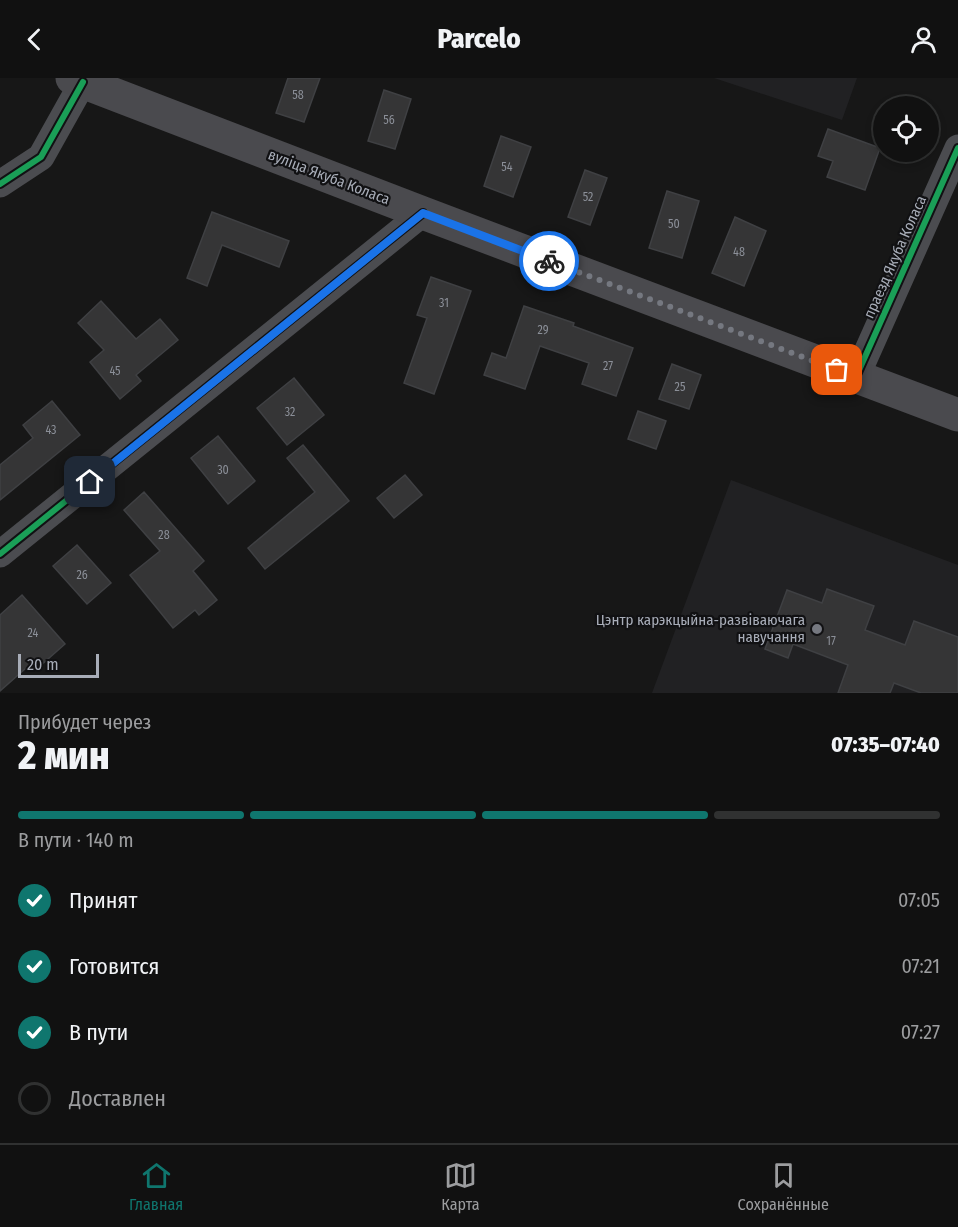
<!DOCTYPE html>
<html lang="ru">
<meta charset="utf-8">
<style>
:root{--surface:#111;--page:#1a1a1a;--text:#f1f3f6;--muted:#9c9d9f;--line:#303131;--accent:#0f766e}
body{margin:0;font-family:"Fira Sans Condensed",sans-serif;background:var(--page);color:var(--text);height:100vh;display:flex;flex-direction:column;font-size:22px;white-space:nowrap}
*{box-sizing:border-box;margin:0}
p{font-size:20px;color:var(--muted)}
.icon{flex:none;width:33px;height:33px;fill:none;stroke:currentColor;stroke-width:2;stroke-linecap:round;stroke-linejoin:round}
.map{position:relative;height:615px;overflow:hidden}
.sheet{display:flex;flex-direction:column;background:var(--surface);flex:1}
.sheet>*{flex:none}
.buttons{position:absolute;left:873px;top:18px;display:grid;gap:12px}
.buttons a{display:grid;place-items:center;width:66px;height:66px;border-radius:50%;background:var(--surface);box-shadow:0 3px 9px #0003,0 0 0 2px var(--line);font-size:30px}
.scale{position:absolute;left:18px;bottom:15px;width:81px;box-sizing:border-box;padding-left:6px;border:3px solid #a8adb8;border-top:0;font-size:16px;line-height:21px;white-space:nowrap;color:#a8adb8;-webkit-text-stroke:4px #111113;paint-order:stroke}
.pin{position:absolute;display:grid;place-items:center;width:51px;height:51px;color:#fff;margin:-26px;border-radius:12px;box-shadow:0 3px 9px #0006}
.courier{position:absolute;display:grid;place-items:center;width:60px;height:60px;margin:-30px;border:4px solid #1a73e8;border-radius:50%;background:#fff;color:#222;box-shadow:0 2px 8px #0007}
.overview em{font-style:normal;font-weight:800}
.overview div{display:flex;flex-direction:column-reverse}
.overview{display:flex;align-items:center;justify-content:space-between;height:102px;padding:0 18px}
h1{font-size:39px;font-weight:800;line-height:45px}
.bar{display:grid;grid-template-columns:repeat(4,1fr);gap:9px 6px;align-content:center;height:72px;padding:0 18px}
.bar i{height:8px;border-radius:4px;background:var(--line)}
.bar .selected{background:var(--accent)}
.bar p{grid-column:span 4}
ol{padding:0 18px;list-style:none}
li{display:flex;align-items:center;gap:18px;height:66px}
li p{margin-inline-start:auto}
li .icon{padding:6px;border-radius:50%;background:var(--accent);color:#fff;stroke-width:4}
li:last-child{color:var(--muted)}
li i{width:33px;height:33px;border:3px solid var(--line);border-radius:50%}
header{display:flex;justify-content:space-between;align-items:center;height:78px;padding:0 18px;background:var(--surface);font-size:27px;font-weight:800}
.dock{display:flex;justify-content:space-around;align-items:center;height:84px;border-top:2px solid var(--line);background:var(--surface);font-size:16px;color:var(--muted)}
.dock a{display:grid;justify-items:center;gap:3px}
.dock .selected{color:var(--accent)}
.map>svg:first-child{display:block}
.built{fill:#212123}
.building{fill:#353536;stroke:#3f4043;stroke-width:1.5}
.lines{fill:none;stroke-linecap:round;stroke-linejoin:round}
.street{stroke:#4b4c50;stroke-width:27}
.secondary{stroke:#4a4a4e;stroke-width:33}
.cycleway-casing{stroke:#111113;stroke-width:10}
.cycleway{stroke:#1a9f57;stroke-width:6}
.done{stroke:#757880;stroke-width:6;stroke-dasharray:0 10.8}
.route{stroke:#1a73e8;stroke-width:8}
.poi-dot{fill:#757880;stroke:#111113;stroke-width:2}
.labels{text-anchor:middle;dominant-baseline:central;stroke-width:4.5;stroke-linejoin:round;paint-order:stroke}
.number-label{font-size:12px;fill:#8b8f98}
.street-label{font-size:15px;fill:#a8adb8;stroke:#111113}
.poi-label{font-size:15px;fill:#a8adb8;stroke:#111113;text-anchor:end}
</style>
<header><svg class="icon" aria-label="back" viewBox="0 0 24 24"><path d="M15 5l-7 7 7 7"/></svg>Parcelo<svg class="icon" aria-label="person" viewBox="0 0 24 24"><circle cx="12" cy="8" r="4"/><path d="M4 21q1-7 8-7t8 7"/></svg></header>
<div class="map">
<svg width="958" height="615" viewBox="0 0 958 615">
<rect width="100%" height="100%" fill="#171717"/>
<!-- built -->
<g class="built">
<path d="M 714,0 L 857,0 L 842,42 Z"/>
<path d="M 731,402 L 958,487 L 958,615 L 652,615 Z"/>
</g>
<!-- building -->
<g class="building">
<path d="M 288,0 L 320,0 L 304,44 L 276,35 Z"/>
<path d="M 384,12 L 411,21 L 395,71 L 368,63 Z"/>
<path d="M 828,51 L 880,70 L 865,112 L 827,99 L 833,83 L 818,78 Z"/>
<path d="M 501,58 L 531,69 L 513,119 L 484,108 Z"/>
<path d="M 585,92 L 607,100 L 590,147 L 568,139 Z"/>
<path d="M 667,113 L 699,123 L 682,180 L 649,170 Z"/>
<path d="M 212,134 L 289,163 L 279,189 L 222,167 L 207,208 L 187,200 Z"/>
<path d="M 735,139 L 766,153 L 744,208 L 712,195 Z"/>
<path d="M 431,199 L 471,213 L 434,316 L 404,305 L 427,240 L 417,237 Z"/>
<path d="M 101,223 L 136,261 L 160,241 L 178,262 L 136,297 L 141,303 L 120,321 L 90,284 L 104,272 L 78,245 Z"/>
<path d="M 524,228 L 574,245 L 573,248 L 633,270 L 616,318 L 582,306 L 589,285 L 540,268 L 525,311 L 484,297 L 492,275 L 506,280 Z"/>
<path d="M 672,286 L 701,297 L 689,331 L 659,321 Z"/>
<path d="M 294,300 L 324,337 L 287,367 L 257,330 Z"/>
<path d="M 52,323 L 80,357 L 0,422 L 0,387 L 33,360 L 23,347 Z"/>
<path d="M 638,333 L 666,343 L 656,371 L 628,361 Z"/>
<path d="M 218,358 L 255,403 L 228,426 L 191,380 Z"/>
<path d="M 303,367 L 349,423 L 265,491 L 248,470 L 315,414 L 287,380 Z"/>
<path d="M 405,397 L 422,417 L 394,440 L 377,420 Z"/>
<path d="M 144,414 L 204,483 L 193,493 L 217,522 L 199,537 L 195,532 L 173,550 L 130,497 L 160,473 L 124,432 Z"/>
<path d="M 77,467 L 111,505 L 87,526 L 53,488 Z"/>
<path d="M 827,511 L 874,528 L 865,552 L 905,567 L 914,543 L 958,559 L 958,615 L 921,615 L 894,605 L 890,615 L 838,615 L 848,587 L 793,566 L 788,580 L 765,571 L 787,512 L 822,525 Z"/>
<path d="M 22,517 L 65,566 L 39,589 L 34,583 L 0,613 L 0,537 Z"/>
</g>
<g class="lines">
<!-- street -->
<g class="street">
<path d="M 0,106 L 41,79 L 83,4"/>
<path d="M 856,299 L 958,70"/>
<path d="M 0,476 L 423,135"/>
</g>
<!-- secondary -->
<path class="secondary" d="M 72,0 L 423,135 L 958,337"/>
<!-- cycleway casing -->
<g class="cycleway-casing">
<g id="cycleway">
<path d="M 0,106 L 41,79 L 83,4"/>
<path d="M 856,299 L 958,70"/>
<path d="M 0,476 L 423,135"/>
</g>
</g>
<!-- cycleway -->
<use href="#cycleway" class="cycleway"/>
</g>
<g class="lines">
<!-- done -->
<path class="done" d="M 549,183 L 837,292"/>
<!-- route -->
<path class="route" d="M 90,404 L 423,135 L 549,183"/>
</g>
<!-- markers -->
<circle class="poi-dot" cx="817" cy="551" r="6"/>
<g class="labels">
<!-- number labels -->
<g class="number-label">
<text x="298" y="17">58</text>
<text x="389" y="42">56</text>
<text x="507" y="89">54</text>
<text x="588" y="119">52</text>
<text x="674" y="146">50</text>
<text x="739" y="174">48</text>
<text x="444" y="225">31</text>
<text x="543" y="252">29</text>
<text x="608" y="288">27</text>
<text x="115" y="293">45</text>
<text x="680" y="309">25</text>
<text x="290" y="334">32</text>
<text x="51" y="352">43</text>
<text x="223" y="392">30</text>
<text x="164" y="457">28</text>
<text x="82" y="497">26</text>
<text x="33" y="555">24</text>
<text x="831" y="563">17</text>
</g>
<!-- street labels -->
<g class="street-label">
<text transform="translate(329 99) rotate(21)">вуліца Якуба Коласа</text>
<text transform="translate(895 179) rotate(-66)">праезд Якуба Коласа</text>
</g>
<!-- poi labels -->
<g class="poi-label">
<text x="805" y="542">Цэнтр карэкцыйна-развіваючага<tspan x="805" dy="17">навучання</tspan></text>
</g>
</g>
</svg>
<div class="buttons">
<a><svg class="icon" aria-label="locate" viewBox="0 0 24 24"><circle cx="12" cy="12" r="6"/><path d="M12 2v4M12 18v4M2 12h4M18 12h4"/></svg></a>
</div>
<div class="scale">20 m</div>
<div class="pin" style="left:837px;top:292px;background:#ea580c"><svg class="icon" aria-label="bag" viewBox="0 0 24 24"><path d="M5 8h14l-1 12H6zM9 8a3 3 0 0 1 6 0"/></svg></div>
<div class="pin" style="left:90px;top:404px;background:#1f2937"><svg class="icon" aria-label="home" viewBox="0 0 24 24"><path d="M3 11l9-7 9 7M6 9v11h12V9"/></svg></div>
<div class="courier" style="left:549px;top:183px"><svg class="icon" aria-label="bike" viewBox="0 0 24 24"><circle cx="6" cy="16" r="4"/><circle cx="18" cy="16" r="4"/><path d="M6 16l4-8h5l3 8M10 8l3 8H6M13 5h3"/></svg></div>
</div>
<section class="sheet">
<div class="overview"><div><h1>2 мин</h1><p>Прибудет через</p></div><em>07:35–07:40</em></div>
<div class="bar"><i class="selected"></i><i class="selected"></i><i class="selected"></i><i></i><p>В пути · 140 m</p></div>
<ol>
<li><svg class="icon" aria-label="check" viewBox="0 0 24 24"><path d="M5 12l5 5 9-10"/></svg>Принят<p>07:05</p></li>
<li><svg class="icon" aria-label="check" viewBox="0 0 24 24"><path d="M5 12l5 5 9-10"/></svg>Готовится<p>07:21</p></li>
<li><svg class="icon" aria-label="check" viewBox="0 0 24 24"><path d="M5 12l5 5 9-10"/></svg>В пути<p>07:27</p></li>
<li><i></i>Доставлен</li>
</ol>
</section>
<nav class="dock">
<a class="selected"><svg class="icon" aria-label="home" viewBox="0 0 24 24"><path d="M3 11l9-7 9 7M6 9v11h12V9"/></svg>Главная</a>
<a><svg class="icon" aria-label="map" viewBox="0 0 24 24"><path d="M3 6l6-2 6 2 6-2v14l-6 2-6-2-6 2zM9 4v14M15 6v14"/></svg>Карта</a>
<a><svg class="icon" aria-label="saved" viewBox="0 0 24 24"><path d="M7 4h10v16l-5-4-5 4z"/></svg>Сохранённые</a>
</nav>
